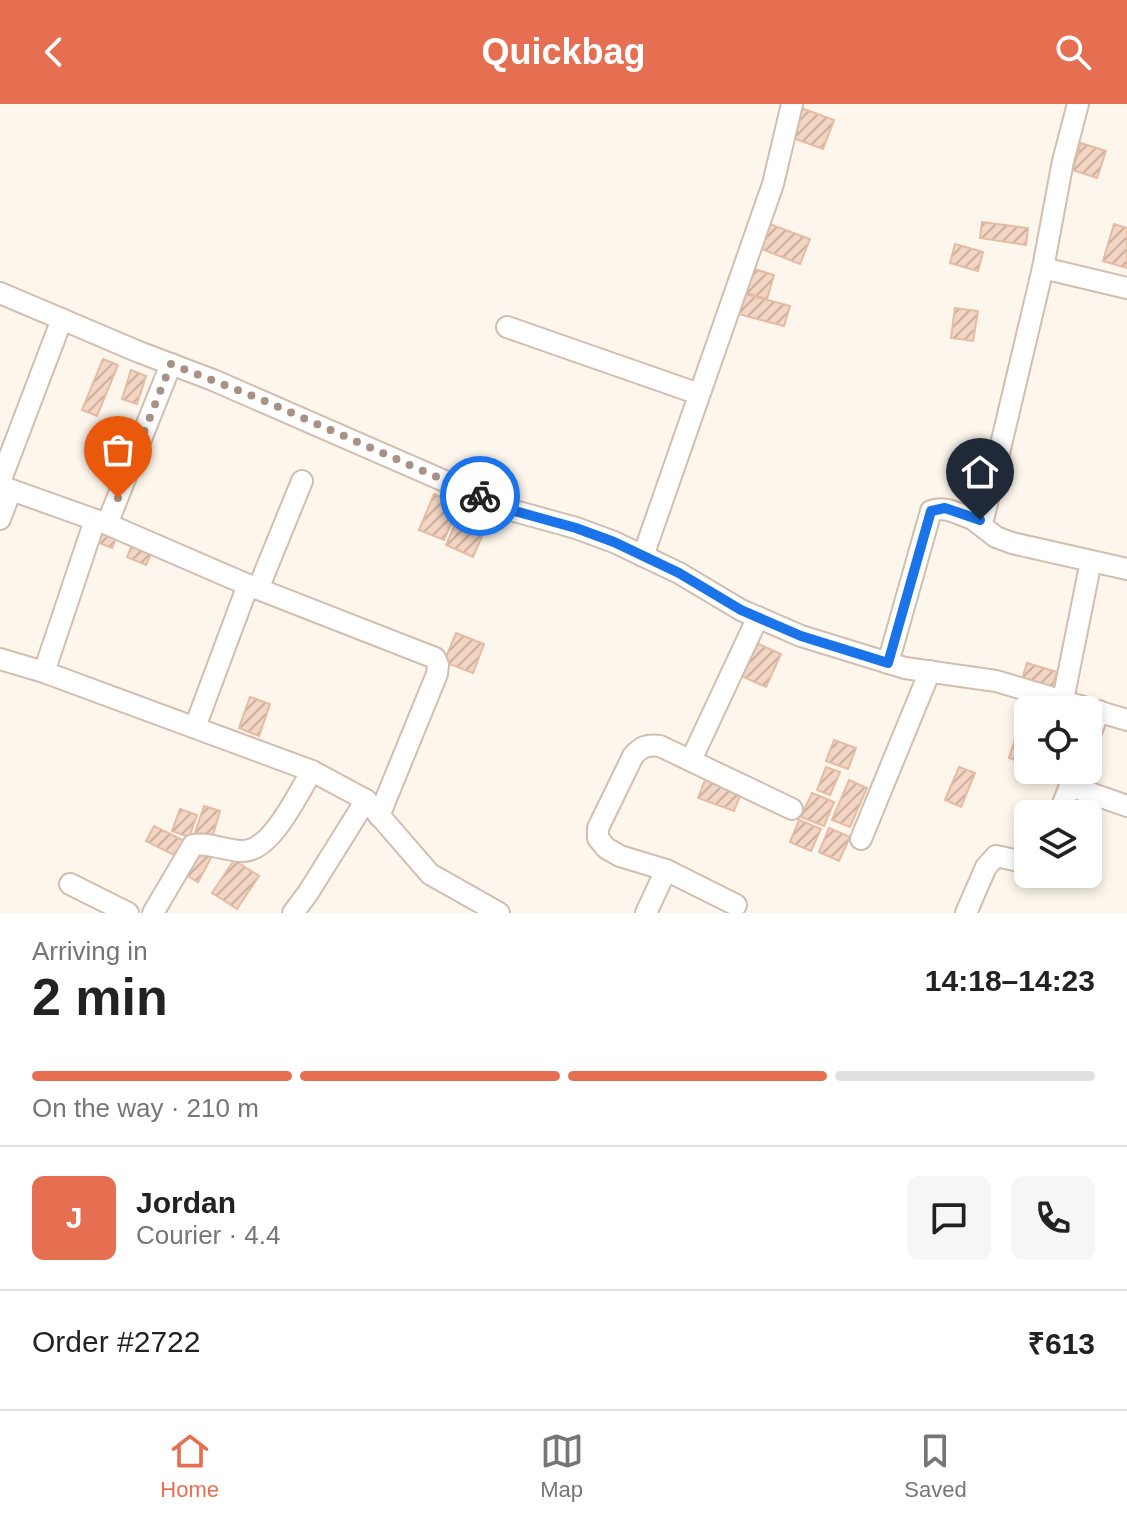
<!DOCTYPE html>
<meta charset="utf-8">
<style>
:root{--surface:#fff;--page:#f6f6f6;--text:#222;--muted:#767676;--line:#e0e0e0;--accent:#e76f51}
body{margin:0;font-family:Helvetica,sans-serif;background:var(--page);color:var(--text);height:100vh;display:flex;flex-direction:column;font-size:30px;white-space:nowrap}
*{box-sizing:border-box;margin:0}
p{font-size:26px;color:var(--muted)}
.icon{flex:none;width:44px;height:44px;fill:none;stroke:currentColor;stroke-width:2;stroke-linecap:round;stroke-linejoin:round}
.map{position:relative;height:809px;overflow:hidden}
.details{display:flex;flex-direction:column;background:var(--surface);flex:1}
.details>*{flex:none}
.fabs{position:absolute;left:1014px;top:592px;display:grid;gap:16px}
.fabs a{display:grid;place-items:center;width:88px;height:88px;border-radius:12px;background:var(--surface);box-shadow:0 4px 12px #0003;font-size:40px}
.pin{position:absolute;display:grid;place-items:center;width:68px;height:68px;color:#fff;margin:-82px -34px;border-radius:50% 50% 50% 0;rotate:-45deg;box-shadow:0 0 8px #0007}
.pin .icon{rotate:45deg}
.courier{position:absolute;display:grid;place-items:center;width:80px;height:80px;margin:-40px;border:6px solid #1a73e8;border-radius:50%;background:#fff;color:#222;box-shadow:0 2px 10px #0007}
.overview em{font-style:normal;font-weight:600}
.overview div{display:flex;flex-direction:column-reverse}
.overview{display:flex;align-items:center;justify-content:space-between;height:136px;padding:0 32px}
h1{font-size:52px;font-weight:600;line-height:60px}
.bar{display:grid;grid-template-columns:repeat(4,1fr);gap:12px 8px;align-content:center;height:96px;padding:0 32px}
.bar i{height:10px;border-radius:6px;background:var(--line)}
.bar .selected{background:var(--accent)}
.bar p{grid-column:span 4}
.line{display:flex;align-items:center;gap:20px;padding:0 32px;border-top:2px solid var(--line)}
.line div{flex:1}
.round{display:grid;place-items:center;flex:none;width:84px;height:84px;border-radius:12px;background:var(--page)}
header{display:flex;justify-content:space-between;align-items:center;height:104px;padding:0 32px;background:var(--accent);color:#fff;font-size:36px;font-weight:600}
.tabs{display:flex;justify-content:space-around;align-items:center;height:112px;border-top:2px solid var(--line);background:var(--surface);font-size:22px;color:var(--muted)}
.tabs a{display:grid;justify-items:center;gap:4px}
.tabs .selected{color:var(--accent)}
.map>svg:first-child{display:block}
.building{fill:url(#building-hatch);stroke:#e6bba3;stroke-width:2}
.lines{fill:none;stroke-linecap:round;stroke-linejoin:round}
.minor-casing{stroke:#d1beb0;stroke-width:24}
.minor{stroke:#fff;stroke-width:20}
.done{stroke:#a89285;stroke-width:8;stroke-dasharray:0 14.4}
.route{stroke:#1a73e8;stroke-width:10}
</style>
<header><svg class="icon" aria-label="back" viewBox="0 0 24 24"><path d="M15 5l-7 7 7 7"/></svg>Quickbag<svg class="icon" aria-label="search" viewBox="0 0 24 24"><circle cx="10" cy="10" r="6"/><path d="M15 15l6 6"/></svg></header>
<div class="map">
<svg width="1127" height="809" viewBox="0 0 1127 809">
<defs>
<pattern id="building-hatch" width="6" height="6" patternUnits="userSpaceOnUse" patternTransform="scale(2)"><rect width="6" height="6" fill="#f3d5c3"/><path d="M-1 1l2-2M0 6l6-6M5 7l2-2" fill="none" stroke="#cab0a1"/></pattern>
</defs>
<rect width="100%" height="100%" fill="#fdf6ec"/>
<!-- building -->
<g class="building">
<path d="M 801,4 L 834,16 L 823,45 L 790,33 Z"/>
<path d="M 1081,39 L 1106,47 L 1097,74 L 1073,66 Z"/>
<path d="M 764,118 L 810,135 L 800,160 L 754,142 Z"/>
<path d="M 982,118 L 1028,124 L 1026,141 L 980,134 Z"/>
<path d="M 1114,120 L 1127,124 L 1127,164 L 1103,157 Z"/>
<path d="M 955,140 L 983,148 L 978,167 L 950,159 Z"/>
<path d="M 751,164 L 774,171 L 767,195 L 743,188 Z"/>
<path d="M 741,189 L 790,202 L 784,222 L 735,209 Z"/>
<path d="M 955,204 L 978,207 L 973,237 L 951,234 Z"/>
<path d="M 103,255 L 118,261 L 97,312 L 82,306 Z"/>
<path d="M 131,266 L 146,272 L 137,300 L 122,295 Z"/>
<path d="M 962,341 L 984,345 L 978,373 L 957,369 Z"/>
<path d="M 434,390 L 459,401 L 444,436 L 419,426 Z"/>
<path d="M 463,402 L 490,414 L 473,453 L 446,441 Z"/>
<path d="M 98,424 L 117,432 L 112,444 L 92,436 Z"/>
<path d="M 133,439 L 152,448 L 146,461 L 127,453 Z"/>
<path d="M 456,529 L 484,540 L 473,569 L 444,558 Z"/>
<path d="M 752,537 L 781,550 L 766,583 L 737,570 Z"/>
<path d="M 1027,559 L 1057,568 L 1051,587 L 1021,578 Z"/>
<path d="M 250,593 L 270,600 L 259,632 L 239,624 Z"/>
<path d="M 1027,598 L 1050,605 L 1028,606 L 1028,661 L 1009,654 Z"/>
<path d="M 834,636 L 856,644 L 848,665 L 826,657 Z"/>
<path d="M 826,663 L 840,668 L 830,691 L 817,686 Z"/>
<path d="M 959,663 L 975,669 L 961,703 L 945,696 Z"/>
<path d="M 1036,666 L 1065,666 L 1062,675 Z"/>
<path d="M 707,671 L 743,684 L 734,707 L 698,694 Z"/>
<path d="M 849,676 L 867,684 L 850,723 L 832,716 Z"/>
<path d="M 812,689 L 834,698 L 824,722 L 801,713 Z"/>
<path d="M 204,702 L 220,707 L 212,734 L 195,729 Z"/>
<path d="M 180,705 L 197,711 L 189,733 L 172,727 Z"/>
<path d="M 799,716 L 821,725 L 811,747 L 790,738 Z"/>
<path d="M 154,722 L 188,739 L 180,754 L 146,737 Z"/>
<path d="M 829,724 L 850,733 L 839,757 L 819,748 Z"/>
<path d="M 195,743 L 212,752 L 198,778 L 181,768 Z"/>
<path d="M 234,756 L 259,772 L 237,805 L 212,789 Z"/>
</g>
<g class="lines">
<!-- minor casing -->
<g class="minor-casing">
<g id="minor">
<path d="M 1043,164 L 1127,184"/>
<path d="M 0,189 L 139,248 L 213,276 L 511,406 L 576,424 L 614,438 L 679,469 L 741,506 L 801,532 L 905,564 L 996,577 L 1127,616"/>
<path d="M 507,223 L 699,290"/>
<path d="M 0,378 L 62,215"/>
<path d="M 0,382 L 107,420 L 248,481 L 435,554 L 438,561 L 437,570 L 379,712"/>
<path d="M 0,415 L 11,386"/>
<path d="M 974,416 L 996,433 L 1012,439 L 1127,465"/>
<path d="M 107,420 L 171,260"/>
<path d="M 643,452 L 773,80 L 792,0"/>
<path d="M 258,485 L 302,377"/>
<path d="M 0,555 L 44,568 L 312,667 L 366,696 L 430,770 L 499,809"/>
<path d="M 888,559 L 931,407 C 949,400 963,415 980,416 L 984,412 L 1043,164 L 1063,57 L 1078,0"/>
<path d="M 44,568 L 95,416"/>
<path d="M 1063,596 L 1091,457"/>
<path d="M 195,623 L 248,481"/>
<path d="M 1088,636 L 1099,607"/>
<path d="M 691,656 L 758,513"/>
<path d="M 1070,682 L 1127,702"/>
<path d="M 1059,710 L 1076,666"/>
<path d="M 861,735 L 930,567"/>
<path d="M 70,780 L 128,809"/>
<path d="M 736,801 L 666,766 L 620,752 L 606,744 L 598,734 L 598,724 L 633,652 C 641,643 647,640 660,642 L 792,705"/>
<path d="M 153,809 L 193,741 C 209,738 226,747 243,747 C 272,747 298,689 312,667"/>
<path d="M 293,809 L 308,789 L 366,696"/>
<path d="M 646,809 L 666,766"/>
<path d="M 966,809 L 986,763 L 996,752 L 1028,759"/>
</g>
</g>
<!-- minor -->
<use href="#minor" class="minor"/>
</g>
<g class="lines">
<!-- done -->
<path class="done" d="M 118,394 L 171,260 L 258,294 L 480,392"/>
<!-- route -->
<path class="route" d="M 480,392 L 511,406 L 576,424 L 614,438 L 679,469 L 741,506 L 801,532 L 888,559 L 931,407 L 945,404 L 980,416"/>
</g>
</svg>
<div class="fabs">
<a><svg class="icon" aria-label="locate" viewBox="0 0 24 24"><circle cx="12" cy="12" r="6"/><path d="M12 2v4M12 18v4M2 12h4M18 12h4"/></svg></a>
<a><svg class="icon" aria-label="layers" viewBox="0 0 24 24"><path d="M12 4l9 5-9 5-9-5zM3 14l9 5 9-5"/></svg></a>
</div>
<div class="pin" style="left:118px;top:394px;background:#ea580c"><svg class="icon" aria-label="bag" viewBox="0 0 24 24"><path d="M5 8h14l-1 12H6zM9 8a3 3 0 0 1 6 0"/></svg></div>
<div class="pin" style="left:980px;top:416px;background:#1f2937"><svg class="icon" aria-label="home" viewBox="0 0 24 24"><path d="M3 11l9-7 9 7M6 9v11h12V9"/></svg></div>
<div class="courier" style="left:480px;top:392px"><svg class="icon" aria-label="bike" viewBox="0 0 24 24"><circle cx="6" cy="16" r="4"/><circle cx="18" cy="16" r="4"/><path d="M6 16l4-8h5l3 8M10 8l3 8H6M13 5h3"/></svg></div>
</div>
<section class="details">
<div class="overview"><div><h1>2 min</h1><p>Arriving in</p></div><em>14:18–14:23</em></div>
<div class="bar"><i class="selected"></i><i class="selected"></i><i class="selected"></i><i></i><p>On the way · 210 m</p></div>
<div class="line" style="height:144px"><b class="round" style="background:var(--accent);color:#fff">J</b><div><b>Jordan</b><p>Courier · 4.4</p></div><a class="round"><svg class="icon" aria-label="chat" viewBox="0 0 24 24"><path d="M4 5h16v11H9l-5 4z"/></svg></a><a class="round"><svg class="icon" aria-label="phone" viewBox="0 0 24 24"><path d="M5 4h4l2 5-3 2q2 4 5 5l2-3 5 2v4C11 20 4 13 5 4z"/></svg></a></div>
<div class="line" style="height:104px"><div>Order #2722</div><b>₹613</b></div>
</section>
<nav class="tabs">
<a class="selected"><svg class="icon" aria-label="home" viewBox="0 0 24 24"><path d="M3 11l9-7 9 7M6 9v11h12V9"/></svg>Home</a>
<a><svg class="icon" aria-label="map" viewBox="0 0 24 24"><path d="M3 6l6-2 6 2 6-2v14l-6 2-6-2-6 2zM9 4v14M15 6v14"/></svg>Map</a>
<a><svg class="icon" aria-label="saved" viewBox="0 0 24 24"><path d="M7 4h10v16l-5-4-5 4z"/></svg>Saved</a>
</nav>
